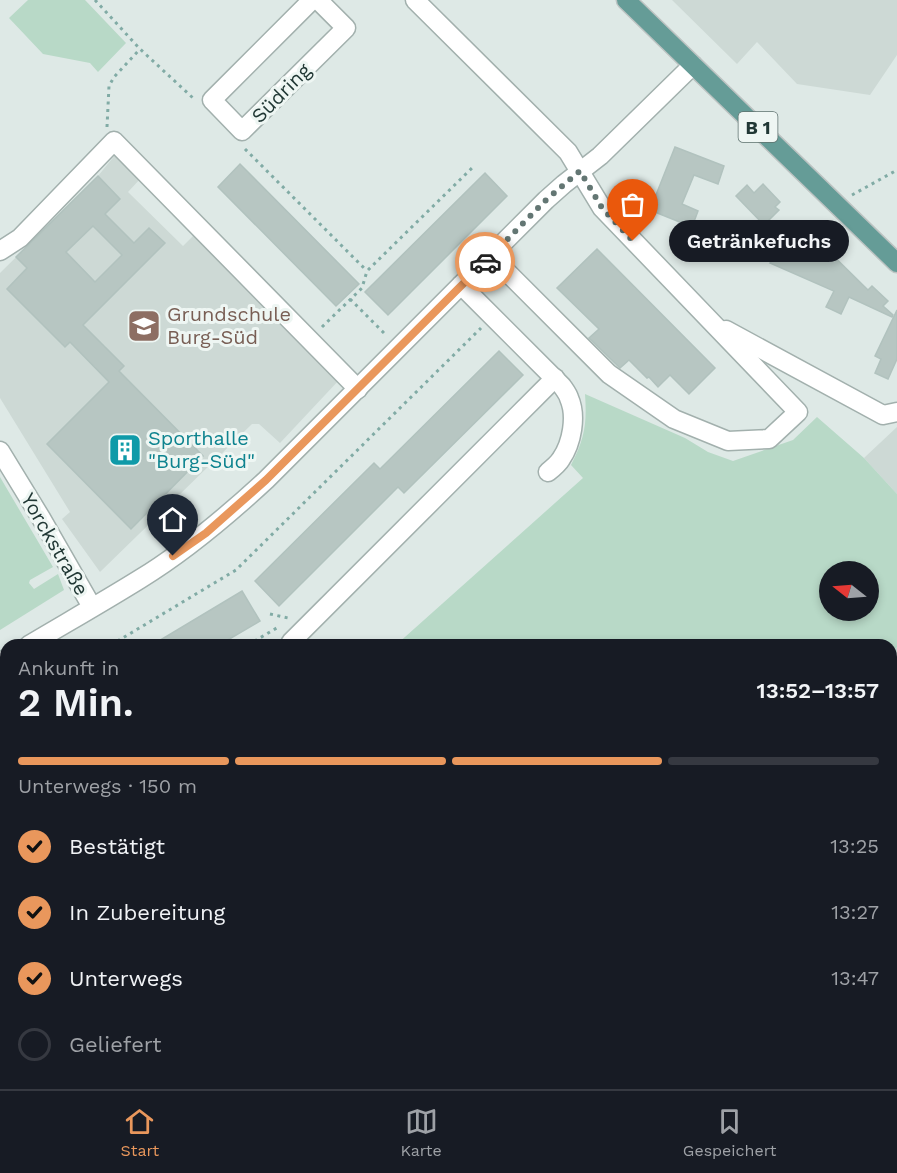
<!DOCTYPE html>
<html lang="de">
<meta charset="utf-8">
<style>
:root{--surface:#171b24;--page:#242831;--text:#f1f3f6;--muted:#9ea1a6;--line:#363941;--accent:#e9975c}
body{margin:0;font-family:"Work Sans",sans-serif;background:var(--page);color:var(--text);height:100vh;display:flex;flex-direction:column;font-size:22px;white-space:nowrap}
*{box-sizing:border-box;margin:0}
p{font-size:20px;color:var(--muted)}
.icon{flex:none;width:33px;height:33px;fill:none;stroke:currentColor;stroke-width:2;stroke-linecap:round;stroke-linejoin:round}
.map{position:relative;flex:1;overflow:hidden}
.drawer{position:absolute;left:0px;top:639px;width:897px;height:450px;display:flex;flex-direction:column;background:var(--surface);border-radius:18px 18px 0 0;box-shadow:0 3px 9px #0003}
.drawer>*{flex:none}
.needle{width:39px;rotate:287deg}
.fabs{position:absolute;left:819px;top:561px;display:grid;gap:12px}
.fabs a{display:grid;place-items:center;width:60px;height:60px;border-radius:50%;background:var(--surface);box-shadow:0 3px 9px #0003;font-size:30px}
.pin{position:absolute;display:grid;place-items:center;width:51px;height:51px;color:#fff;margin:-62px -26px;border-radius:50% 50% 50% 0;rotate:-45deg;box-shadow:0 0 6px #0007}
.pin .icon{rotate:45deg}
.courier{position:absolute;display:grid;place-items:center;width:60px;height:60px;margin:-30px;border:4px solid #e9975c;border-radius:50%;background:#fff;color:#222;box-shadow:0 2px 8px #0007}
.bubble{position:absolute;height:42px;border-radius:21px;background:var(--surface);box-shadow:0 3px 9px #0003;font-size:20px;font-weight:600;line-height:42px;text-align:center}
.summary em{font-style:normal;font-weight:600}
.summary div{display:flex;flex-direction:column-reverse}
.summary{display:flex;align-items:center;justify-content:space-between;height:102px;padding:0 18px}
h1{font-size:39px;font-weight:600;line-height:45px}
.bar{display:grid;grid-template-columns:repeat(4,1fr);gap:9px 6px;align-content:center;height:72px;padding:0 18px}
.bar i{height:8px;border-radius:4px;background:var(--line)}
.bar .current{background:var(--accent)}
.bar p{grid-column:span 4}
ol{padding:0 18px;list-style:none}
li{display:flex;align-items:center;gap:18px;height:66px}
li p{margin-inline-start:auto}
li .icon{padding:6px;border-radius:50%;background:var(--accent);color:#111;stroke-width:4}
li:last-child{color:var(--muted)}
li i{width:33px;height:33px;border:3px solid var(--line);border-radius:50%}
.dock{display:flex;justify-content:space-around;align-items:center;height:84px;border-top:2px solid var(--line);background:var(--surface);font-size:16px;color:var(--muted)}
.dock a{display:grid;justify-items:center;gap:3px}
.dock .current{color:var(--accent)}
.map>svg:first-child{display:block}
.built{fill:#cdd9d5}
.green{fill:#b8d9c7;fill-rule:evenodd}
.building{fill:#b7c6c2;stroke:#b1c2be;stroke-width:1.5;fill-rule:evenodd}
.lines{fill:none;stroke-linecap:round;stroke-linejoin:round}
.minor-casing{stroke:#a2b0ad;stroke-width:21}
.major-casing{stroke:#bcc3c2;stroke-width:21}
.path{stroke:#81aba5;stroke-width:3;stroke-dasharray:3 4.5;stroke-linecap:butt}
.minor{stroke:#fff;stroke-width:18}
.major{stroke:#659c97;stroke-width:18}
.done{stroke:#637673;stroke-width:6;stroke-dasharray:0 10.8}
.route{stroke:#e9975c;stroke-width:8}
.labels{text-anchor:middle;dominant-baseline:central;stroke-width:6;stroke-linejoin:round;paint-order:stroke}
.shield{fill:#eef6f3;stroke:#5e716e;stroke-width:1.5}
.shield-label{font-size:18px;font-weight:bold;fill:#213835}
.street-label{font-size:20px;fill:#213835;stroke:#eef6f3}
.education-label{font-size:20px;fill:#785e54;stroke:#eef6f3;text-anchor:start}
.culture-label{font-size:20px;fill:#0d838f;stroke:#eef6f3;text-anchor:start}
</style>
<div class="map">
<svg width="897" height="1089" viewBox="0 0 897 1089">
<rect width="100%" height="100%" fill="#dee9e6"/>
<!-- built -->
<g class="built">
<path d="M 672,0 L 897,0 L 897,55 L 870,95 L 797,84 L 757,42 L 737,64 Z"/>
<path d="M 116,154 L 141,178 L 128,192 L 183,246 L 196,233 L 340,379 L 280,443 L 259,424 L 252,424 L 100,572 L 62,519 L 70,512 L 0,398 L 0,273 L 98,176 Z"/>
<path d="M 897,427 L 897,494 L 864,458 Z"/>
<path d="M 897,647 L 897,740 L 891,734 L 891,653 Z"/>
</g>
<!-- green -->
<g class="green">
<path d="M 28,0 L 85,0 L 126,43 L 98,72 L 90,63 L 43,54 L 9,18 Z"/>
<path d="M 585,394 L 685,438 L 708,452 L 733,461 L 793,440 L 817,417 L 864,458 L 897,494 L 897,647 L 891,653 L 891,645 L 396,645 L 583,478 L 571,465 C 585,438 587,424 585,394 ZM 830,572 L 868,572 L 868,610 L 830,610 Z"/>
<path d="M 0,477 L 53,567 L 30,580 L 29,583 L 34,589 L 58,574 L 64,590 L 0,630 Z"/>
<path d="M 6,834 L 6,1083 L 284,1083 L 278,1089 L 0,1089 L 0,837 Z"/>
</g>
<!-- building -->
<g class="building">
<path d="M 675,147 L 724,166 L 718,184 L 694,175 L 682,204 L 698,211 L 692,227 L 650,210 Z"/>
<path d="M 240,164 L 359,284 L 336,306 L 218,187 Z"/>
<path d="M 485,173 L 507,196 L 388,315 L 365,292 Z"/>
<path d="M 98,176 L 120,199 L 105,214 L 134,243 L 149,228 L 165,243 L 83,325 L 124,366 L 119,371 L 203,456 L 131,529 L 47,444 L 109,382 L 70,342 L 65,347 L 7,289 L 27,268 L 16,257 ZM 93,226 L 122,255 L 95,282 L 66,252 Z"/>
<path d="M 763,184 L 780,202 L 775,207 L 779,210 L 764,225 L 736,196 L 747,185 L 754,193 Z"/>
<path d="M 805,228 L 868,290 L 872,286 L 888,301 L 883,306 L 893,315 L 892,317 L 849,297 L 841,314 L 826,307 L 834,291 L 770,263 L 782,251 L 795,257 L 786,247 Z"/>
<path d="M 733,229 L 753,238 L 747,252 L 727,243 Z"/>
<path d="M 597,249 L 715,368 L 689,394 L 670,375 L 658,387 L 649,377 L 647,378 L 629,360 L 620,368 L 589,338 L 599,329 L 557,288 Z"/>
<path d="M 897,310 L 897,359 L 888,379 L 875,373 L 881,359 L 875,356 Z"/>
<path d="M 499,351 L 523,375 L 404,493 L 398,487 L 279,606 L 255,581 L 374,463 L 380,469 Z"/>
<path d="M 242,591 L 260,621 L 231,638 L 219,645 L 152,645 Z"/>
</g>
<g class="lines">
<!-- minor casing -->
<g class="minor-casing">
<g id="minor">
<path d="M 312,0 L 212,100 L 242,131 L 346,28 L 318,0"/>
<path d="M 415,0 L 568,152 L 602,208 L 798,412 L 769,439 L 728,441 L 674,419 L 609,374 L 491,256"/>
<path d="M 0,251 L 20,238 L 114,141 L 358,389"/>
<path d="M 461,285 L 562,386 C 564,389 568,394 569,398 C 577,416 572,443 561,459 C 558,464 553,468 548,472"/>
<path d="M 726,330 L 883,415 L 897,412"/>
<path d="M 0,451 L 41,518 L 92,607"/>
<path d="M 291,642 L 555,378"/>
<path d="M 29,645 C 66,623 103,602 140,579 C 186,551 227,516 266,480 L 546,200 L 564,184 L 600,156 L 693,65"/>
<path d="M 0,662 L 6,659"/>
</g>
</g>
<!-- major casing -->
<g class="major-casing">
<path id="major" d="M 626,0 L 897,263"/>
</g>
<!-- path -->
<g class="path">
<path d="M 95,0 L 140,49 L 193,98"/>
<path d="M 107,127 L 109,86 L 114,77 L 140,49"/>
<path d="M 245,149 L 367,271"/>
<path d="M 852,195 L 897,170"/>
<path d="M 350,299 L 387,336"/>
<path d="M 322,327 L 362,288 L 367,271 L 474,166"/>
<path d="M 270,614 L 288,618"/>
<path d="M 111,645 L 236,570 L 481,328"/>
<path d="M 248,645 L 280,626"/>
<path d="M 0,712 L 6,708"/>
<path d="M 0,794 L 6,791"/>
</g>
<!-- minor -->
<use href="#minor" class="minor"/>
<!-- major -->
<use href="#major" class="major"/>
</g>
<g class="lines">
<!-- done -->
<path class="done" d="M 485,262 L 546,200 L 580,171 L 602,208 L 633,241"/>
<!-- route -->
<path class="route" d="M 173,556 L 206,533 L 266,480 L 485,262"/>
</g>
<!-- icons -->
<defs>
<g id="school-square" transform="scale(1.725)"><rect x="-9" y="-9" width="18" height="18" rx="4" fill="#8d6e63" stroke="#eef6f3"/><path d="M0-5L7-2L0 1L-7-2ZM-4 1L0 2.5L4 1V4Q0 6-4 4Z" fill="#fff"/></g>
<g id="building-square" transform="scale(1.725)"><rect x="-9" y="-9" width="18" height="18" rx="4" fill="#0f9aa8" stroke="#eef6f3"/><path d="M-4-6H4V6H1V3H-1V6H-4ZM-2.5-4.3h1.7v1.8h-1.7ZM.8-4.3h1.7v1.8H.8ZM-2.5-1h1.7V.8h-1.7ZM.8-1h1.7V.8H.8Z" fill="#fff"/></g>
</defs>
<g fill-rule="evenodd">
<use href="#school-square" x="144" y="326"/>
<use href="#building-square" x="125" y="450"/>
</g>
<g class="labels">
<!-- shield labels -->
<rect class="shield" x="738.5" y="112" width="39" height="30" rx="4.5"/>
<g class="shield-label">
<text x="758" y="127">B 1</text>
</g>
<!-- street labels -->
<g class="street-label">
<text transform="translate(281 93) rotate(-45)">Südring</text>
<text transform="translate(55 544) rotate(60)">Yorckstraße</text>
</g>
<!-- education labels -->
<g class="education-label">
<text x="167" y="314">Grundschule<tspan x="167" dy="23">Burg-Süd</tspan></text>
</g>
<!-- culture labels -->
<g class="culture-label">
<text x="148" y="438">Sporthalle<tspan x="148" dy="23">"Burg-Süd"</tspan></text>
</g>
</g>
</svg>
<div class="fabs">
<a><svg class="needle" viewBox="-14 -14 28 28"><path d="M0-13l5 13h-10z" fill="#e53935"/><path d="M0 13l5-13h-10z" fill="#9ea1a6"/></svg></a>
</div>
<div class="pin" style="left:633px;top:241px;background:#ea580c"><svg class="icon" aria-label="bag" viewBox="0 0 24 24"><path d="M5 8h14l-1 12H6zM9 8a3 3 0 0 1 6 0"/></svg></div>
<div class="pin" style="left:173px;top:556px;background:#1f2937"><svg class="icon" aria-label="home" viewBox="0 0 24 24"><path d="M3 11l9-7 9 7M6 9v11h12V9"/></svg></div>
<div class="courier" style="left:485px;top:262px"><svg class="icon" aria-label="car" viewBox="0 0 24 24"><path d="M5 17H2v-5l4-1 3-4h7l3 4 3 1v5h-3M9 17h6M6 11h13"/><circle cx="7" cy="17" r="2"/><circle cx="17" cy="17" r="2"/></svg></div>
<div class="bubble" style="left:669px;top:220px;width:180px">Getränkefuchs</div>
<section class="drawer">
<div class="summary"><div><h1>2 Min.</h1><p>Ankunft in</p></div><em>13:52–13:57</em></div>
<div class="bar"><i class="current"></i><i class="current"></i><i class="current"></i><i></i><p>Unterwegs · 150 m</p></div>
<ol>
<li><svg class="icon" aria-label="check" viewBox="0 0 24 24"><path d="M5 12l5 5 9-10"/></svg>Bestätigt<p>13:25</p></li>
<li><svg class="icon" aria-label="check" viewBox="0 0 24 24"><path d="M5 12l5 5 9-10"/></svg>In Zubereitung<p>13:27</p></li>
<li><svg class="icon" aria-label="check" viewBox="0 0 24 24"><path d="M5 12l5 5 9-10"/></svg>Unterwegs<p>13:47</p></li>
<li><i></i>Geliefert</li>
</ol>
</section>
</div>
<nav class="dock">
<a class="current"><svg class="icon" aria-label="home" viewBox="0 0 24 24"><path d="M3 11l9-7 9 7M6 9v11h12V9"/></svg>Start</a>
<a><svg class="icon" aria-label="map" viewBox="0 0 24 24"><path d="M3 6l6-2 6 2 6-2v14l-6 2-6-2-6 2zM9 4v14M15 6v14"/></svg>Karte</a>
<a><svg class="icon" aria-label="saved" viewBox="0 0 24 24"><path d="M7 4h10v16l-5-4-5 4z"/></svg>Gespeichert</a>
</nav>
